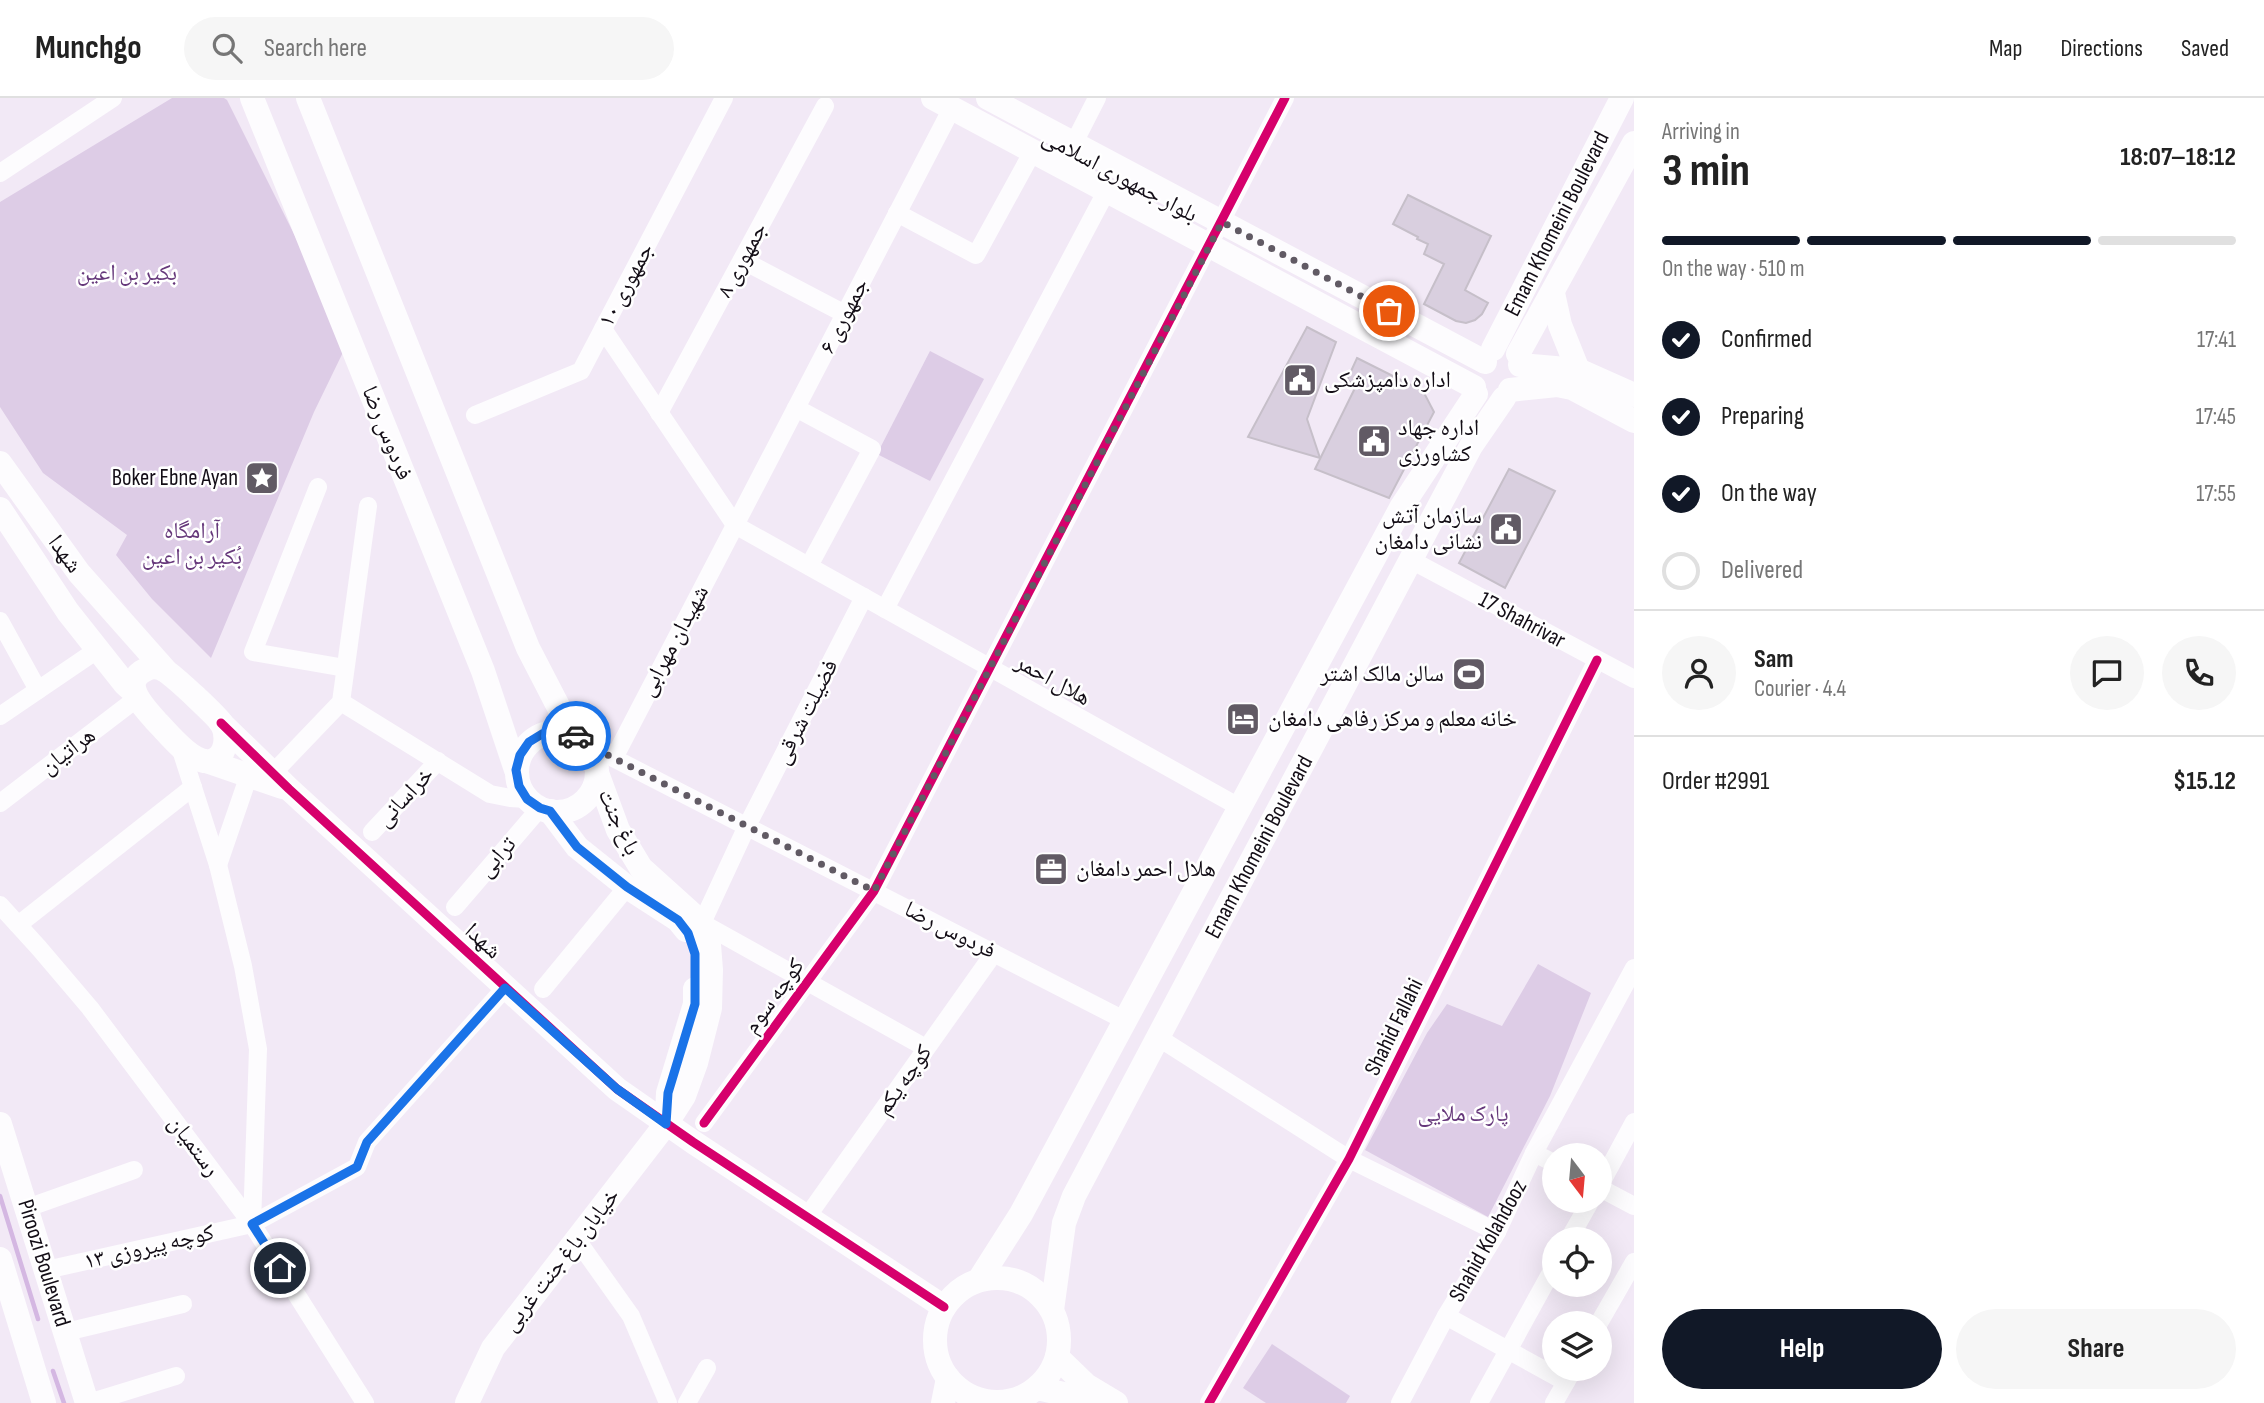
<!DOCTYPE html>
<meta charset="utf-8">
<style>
:root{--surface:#fff;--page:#f6f6f6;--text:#222;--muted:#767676;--line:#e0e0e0;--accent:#111827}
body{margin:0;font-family:"Sofia Sans Condensed","Noto Naskh Arabic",sans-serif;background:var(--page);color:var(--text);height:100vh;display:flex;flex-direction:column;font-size:26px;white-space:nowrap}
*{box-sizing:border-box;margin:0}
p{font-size:23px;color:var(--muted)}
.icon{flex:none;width:38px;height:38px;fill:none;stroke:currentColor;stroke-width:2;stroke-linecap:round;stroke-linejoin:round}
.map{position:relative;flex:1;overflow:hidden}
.drawer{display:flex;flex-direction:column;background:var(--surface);width:630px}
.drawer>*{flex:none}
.needle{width:46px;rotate:164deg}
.buttons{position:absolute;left:1542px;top:1045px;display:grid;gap:14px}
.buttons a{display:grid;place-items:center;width:70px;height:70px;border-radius:50%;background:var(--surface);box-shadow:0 7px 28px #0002;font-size:35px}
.pin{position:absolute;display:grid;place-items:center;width:60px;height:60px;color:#fff;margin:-30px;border:4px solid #fff;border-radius:50%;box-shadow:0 2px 7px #0007}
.courier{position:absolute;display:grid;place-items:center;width:70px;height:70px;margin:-35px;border:5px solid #1a73e8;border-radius:50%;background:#fff;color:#222;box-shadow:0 2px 9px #0007}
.head em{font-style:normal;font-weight:700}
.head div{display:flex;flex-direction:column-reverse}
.head{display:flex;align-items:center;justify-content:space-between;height:119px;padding:0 28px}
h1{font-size:46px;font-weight:700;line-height:52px}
.bar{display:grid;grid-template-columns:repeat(4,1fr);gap:10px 7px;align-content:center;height:84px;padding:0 28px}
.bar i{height:9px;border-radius:5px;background:var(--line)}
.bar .active{background:var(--accent)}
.bar p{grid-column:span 4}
.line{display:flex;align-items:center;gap:18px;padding:0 28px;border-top:2px solid var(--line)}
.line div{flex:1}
.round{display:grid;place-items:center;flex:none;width:74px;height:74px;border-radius:37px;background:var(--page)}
ol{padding:0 28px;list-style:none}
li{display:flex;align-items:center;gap:21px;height:77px}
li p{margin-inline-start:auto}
li .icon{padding:7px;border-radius:50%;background:var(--accent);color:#fff;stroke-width:4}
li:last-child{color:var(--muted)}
li i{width:38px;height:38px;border:4px solid var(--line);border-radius:50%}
.primary-button{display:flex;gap:14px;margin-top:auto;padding:14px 28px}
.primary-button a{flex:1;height:80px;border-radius:42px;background:var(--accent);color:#fff;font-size:28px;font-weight:700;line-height:80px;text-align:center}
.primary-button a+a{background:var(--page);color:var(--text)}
header{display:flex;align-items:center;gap:42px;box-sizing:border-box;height:98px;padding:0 35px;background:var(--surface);border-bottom:2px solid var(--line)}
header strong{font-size:33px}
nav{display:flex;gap:38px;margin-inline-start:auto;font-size:24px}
.search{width:490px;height:63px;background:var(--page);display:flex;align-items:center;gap:18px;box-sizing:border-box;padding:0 24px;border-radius:38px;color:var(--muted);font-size:26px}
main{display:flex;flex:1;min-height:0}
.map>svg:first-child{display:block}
.green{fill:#ddcce6}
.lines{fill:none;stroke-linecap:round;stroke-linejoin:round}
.stream{stroke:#d4b7e2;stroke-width:4.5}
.building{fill:#d9cfdf;stroke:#c6bfc9;stroke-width:2}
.street{stroke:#fdfcfe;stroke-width:18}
.secondary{stroke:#fdfcfe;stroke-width:24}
.cycleway-casing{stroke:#fff;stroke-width:13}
.cycleway{stroke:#d6006c;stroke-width:9}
.done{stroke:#615a64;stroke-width:7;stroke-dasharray:0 12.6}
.route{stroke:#1a73e8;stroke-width:9}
.labels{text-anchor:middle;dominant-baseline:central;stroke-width:5;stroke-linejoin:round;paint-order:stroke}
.street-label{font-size:23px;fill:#130d16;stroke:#fff}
.park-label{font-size:23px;fill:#66387b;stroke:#fff}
.poi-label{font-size:23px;fill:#130d16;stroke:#fff;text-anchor:start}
</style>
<header>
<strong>Munchgo</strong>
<div class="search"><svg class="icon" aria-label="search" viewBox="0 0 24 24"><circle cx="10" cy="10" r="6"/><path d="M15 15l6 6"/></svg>Search here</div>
<nav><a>Map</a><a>Directions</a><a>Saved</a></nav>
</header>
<main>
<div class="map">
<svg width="1634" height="1305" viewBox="0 0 1634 1305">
<rect width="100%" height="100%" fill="#f2e9f6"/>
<!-- green -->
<g class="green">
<path d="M 172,0 L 224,0 L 227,2 L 348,244 L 314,314 L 211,560 L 152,501 L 116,457 L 127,437 L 43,375 L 0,309 L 0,104 Z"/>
<path d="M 930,253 L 984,281 L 930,383 L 877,356 Z"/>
<path d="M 1538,866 L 1591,895 L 1550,998 L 1488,1119 L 1365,1052 L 1427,935 L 1447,906 L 1502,928 Z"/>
<path d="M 1272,1246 L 1350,1298 L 1346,1305 L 1266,1305 L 1243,1290 Z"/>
</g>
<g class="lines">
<!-- stream -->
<g class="stream">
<path d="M 0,1098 L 38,1221"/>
<path d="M 53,1273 L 64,1305"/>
</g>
</g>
<!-- building -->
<g class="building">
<path d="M 1408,97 L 1491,138 L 1465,192 L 1488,205 L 1482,216 L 1475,222 L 1466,225 L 1456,223 L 1424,206 L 1444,166 L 1424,156 L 1428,146 L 1417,141 L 1418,139 L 1393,126 Z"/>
<path d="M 1307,229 L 1336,244 L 1307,321 L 1320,360 L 1248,339 Z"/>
<path d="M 1357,260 L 1423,293 L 1434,314 L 1389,400 L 1315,371 L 1356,288 L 1347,282 Z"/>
<path d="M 1509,371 L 1555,393 L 1505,490 L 1459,465 Z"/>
</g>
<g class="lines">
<!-- street -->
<g class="street">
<path d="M 1074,45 L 1097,0"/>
<path d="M 0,75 L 113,0"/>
<path d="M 897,115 L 976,157 L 1033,53"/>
<path d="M 742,162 L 845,216"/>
<path d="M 603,231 L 735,427 L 1241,710"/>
<path d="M 796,310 L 872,351 L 809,468"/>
<path d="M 659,315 L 825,8"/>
<path d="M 475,317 L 581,273 L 724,0"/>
<path d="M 318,389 L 253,554 L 345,570"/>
<path d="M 1411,462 L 1634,581"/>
<path d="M 864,499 L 747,728 L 702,825 L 926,950"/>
<path d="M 885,511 L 1107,92"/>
<path d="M 0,523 L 38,592"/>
<path d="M 341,604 L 490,696 L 510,700 L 527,701"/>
<path d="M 0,618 L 97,552"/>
<path d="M 586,646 L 1126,923"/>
<path d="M 180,649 L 218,767 L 243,868 L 258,951 L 252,1126"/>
<path d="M 614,660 L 952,10"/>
<path d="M 273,675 L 341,604 L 368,408"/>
<path d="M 0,705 L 136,601"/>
<path d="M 372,734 L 438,663"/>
<path d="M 218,767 L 249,677"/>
<path d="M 0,807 L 39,850 L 90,910 L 252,1126 L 365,1305"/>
<path d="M 455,809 L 540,710"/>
<path d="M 18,827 L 193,689"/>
<path d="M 543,891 L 627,789"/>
<path d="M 1159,940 L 1349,1061 L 1497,1134"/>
<path d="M 704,1025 L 874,793 L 1285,0"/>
<path d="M 1534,1055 L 1554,1065"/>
<path d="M 1600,1087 L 1634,1024"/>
<path d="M 1600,1090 L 1634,1108"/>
<path d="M 814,1109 L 994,855"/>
<path d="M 27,1110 L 134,1072"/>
<path d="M 1569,1141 L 1591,1102"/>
<path d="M 577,1142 L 631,1218 L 668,1305"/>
<path d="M 46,1172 L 252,1126 L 357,1069 L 367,1044 L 505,890"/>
<path d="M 1446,1218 L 1566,1284"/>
<path d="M 1599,1225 L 1634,1164"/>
<path d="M 66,1234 L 183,1206"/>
<path d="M 88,1305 L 176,1278"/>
<path d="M 687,1305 L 707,1270"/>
<path d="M 1209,1305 L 1349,1061 L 1597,562"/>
<path d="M 1400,1305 L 1446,1218 L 1497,1134 L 1534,1055 L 1634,870"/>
<path d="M 1479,1305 L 1554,1169"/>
<path d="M 1554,1305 L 1574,1270"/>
</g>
<!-- secondary -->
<g class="secondary">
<path d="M 252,0 L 483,573 L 516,672"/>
<path d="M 308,0 L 528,550 L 573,637"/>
<path d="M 933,0 L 1474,289"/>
<path d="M 988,0 L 1485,264"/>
<path d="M 1553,195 L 1560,227 L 1578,272 L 1569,279"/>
<path d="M 1493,251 L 1622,0"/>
<path d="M 1518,256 L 1634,45"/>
<path d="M 1520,267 L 1578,272 L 1634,297"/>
<path d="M 1510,292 L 1557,287 L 1572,290 L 1634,323"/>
<path d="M 0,365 L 79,475 L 165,572"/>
<path d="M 0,411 L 68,514 L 125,586 L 134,594"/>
<path d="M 152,569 C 158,569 162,570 167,574 C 177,581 217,618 222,626 C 228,638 227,659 211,663 C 192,667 168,635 156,623 C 142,607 116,581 152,569 Z"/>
<path d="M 221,625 L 289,691 L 617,991 L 693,1044 L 944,1209"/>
<circle cx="557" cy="674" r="40"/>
<path d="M 209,664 L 282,689"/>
<path d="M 550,713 L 577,749 L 627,789 L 678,822 L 686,832"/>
<path d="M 667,1015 L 668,995 L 695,906 L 695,891"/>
<path d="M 0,1026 L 87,1305"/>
<path d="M 0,1161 L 44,1305"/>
<circle cx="997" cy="1242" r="62"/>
<path d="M 979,1182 L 1021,1116 L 1402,408 L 1476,296"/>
<path d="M 1052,1212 L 1064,1125 L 1074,1098 L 1471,348 L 1504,300"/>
<path d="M 1057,1259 L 1086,1287 L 1116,1305"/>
<path d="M 1037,1290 L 1077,1299 L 1088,1305"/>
<path d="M 467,1305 L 493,1250 L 666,1026 L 684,998 L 696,965 L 710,910 L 711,872 L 709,847 L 702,825 L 641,770 L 618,732 L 597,675"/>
<path d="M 943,1305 L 948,1280"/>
</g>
<!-- cycleway casing -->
<g class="cycleway-casing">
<g id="cycleway">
<path d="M 221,625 L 289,691 L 617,991 L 693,1044 L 944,1209"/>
<path d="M 704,1025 L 874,793 L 1285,0"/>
<path d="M 1209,1305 L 1349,1061 L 1597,562"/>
</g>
</g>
<!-- cycleway -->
<use href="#cycleway" class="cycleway"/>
</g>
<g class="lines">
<!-- done -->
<path class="done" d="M 576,638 L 586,646 L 874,793 L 1222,124 L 1389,213"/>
<!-- route -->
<path class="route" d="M 280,1170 L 252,1126 L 357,1069 L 367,1044 L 505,890 L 617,991 L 666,1026 L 668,995 L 695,906 L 695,856 L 688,835 L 678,822 L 627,789 L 577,749 L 550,713 L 540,710 L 527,701 L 519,688 L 516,672 L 520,657 L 529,644 L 542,636 L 558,633 L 576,638"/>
</g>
<!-- icons -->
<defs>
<g id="civic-square" transform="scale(1.75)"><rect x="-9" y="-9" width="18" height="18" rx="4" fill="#615a64" stroke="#fff"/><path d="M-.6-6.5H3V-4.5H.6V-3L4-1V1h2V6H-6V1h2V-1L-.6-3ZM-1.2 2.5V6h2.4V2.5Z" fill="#fff"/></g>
<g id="sight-square" transform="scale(1.75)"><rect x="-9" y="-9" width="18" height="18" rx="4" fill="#615a64" stroke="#fff"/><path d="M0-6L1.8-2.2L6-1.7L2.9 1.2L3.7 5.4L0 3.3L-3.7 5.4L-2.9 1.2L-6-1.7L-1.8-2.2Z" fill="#fff"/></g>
<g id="stadium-square" transform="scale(1.75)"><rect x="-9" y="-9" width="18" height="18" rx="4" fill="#615a64" stroke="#fff"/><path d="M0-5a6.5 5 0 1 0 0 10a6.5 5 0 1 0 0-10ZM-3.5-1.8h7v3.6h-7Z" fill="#fff"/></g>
<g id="hotel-square" transform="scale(1.75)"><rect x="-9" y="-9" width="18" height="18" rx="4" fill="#615a64" stroke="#fff"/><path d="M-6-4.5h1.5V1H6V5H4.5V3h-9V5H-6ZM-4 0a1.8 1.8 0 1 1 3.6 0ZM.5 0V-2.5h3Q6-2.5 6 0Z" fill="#fff"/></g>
<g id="office-square" transform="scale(1.75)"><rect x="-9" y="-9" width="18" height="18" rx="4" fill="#615a64" stroke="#fff"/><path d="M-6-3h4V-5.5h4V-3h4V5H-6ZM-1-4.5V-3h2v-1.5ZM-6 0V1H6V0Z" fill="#fff"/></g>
</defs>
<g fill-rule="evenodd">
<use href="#civic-square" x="1300" y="282"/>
<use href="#civic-square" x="1374" y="343"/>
<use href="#sight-square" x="262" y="380"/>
<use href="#civic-square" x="1506" y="431"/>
<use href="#stadium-square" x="1469" y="576"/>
<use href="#hotel-square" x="1243" y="621"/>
<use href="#office-square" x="1051" y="771"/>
</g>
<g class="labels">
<!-- street labels -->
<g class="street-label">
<text transform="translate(1120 78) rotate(28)">بلوار جمهوری اسلامی</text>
<text transform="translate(1557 126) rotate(-63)">Emam Khomeini Boulevard</text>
<text transform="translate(742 162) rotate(-62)">جمهوری ۸</text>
<text transform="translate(626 187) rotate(-62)">جمهوری ۱۰</text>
<text transform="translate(844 218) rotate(-63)">جمهوری ۶</text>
<text transform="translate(387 335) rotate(68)">فردوس رضا</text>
<text transform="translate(65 456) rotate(54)">شهدا</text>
<text transform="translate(1522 522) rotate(28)">17 Shahrivar</text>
<text transform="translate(674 543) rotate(-62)">شهیدان مهرابی</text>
<text transform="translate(1053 582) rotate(29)">هلال احمر</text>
<text transform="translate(806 614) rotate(-63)">فضیلت شرقی</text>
<text transform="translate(68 653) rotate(-37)">هراتیان</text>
<text transform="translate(405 699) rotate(-47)">خراسانی</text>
<text transform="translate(619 724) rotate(65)">باغ جنت</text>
<text transform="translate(1259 749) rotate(-62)">Emam Khomeini Boulevard</text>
<text transform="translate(497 759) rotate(-49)">ترابی</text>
<text transform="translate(950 832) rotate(27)">فردوس رضا</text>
<text transform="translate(483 843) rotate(43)">شهدا</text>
<text transform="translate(774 898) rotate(-54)">کوچه سوم</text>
<text transform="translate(1394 929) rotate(-64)">Shahid Fallahi</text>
<text transform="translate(904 982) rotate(-55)">کوچه یکم</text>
<text transform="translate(194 1048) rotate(53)">رستمیان</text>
<text transform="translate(1488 1143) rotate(-61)">Shahid Kolahdooz</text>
<text transform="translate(149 1149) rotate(-13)">کوچه پیروزی ۱۳</text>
<text transform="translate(561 1162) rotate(-52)">خیابان باغ جنت غربی</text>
<text transform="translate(44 1165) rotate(73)">Piroozi Boulevard</text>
</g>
<!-- park labels -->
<g class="park-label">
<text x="127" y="175">بکیر بن اعین</text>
<text x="192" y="433">آرامگاه<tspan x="192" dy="26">بُکیر بن اعین</tspan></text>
<text x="1463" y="1016">پارک ملایی</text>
</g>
<!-- poi labels -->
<g class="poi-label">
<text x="1324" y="282">اداره دامپزشکی</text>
<text x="1398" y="330">اداره جهاد<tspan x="1398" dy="26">کشاورزی</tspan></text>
<text x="238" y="380" text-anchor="end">Boker Ebne Ayan</text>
<text x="1482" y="418" text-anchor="end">سازمان آتش<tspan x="1482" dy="26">نشانی دامغان</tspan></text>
<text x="1444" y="576" text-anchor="end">سالن مالک اشتر</text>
<text x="1268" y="621">خانه معلم و مرکز رفاهی دامغان</text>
<text x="1076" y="771">هلال احمر دامغان</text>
</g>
</g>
</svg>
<div class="buttons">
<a><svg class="needle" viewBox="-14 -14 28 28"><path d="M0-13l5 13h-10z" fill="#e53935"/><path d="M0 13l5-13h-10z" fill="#767676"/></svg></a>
<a><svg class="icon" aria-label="locate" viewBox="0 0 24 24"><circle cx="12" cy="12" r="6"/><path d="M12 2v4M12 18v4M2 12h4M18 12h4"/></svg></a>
<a><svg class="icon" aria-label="layers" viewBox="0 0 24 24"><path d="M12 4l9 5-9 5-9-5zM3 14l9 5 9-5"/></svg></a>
</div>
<div class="pin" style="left:1389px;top:213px;background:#ea580c"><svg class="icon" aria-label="bag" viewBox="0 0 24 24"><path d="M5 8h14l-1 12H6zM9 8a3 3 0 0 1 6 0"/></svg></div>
<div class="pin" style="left:280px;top:1170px;background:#1f2937"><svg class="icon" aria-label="home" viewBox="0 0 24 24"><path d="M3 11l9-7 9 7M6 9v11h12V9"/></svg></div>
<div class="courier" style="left:576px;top:638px"><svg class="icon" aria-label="car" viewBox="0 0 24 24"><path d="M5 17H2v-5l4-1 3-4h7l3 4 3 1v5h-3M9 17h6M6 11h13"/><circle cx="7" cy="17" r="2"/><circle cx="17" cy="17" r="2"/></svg></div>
</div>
<section class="drawer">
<div class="head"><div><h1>3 min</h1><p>Arriving in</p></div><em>18:07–18:12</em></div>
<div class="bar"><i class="active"></i><i class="active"></i><i class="active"></i><i></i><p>On the way · 510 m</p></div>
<ol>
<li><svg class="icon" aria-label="check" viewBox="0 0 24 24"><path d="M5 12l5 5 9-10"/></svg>Confirmed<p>17:41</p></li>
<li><svg class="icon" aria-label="check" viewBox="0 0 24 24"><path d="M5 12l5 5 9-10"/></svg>Preparing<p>17:45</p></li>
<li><svg class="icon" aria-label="check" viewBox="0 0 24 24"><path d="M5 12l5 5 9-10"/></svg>On the way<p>17:55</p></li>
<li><i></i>Delivered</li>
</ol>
<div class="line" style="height:126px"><a class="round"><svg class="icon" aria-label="person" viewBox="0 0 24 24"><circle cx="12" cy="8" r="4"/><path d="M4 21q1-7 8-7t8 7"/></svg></a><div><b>Sam</b><p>Courier · 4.4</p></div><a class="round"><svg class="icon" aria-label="chat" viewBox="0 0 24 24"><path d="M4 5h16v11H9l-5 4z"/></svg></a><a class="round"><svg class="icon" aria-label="phone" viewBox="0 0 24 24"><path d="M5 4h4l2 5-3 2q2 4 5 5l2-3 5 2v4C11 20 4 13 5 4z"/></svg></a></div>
<div class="line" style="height:91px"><div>Order #2991</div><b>$15.12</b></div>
<div class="primary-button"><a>Help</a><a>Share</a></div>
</section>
</main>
